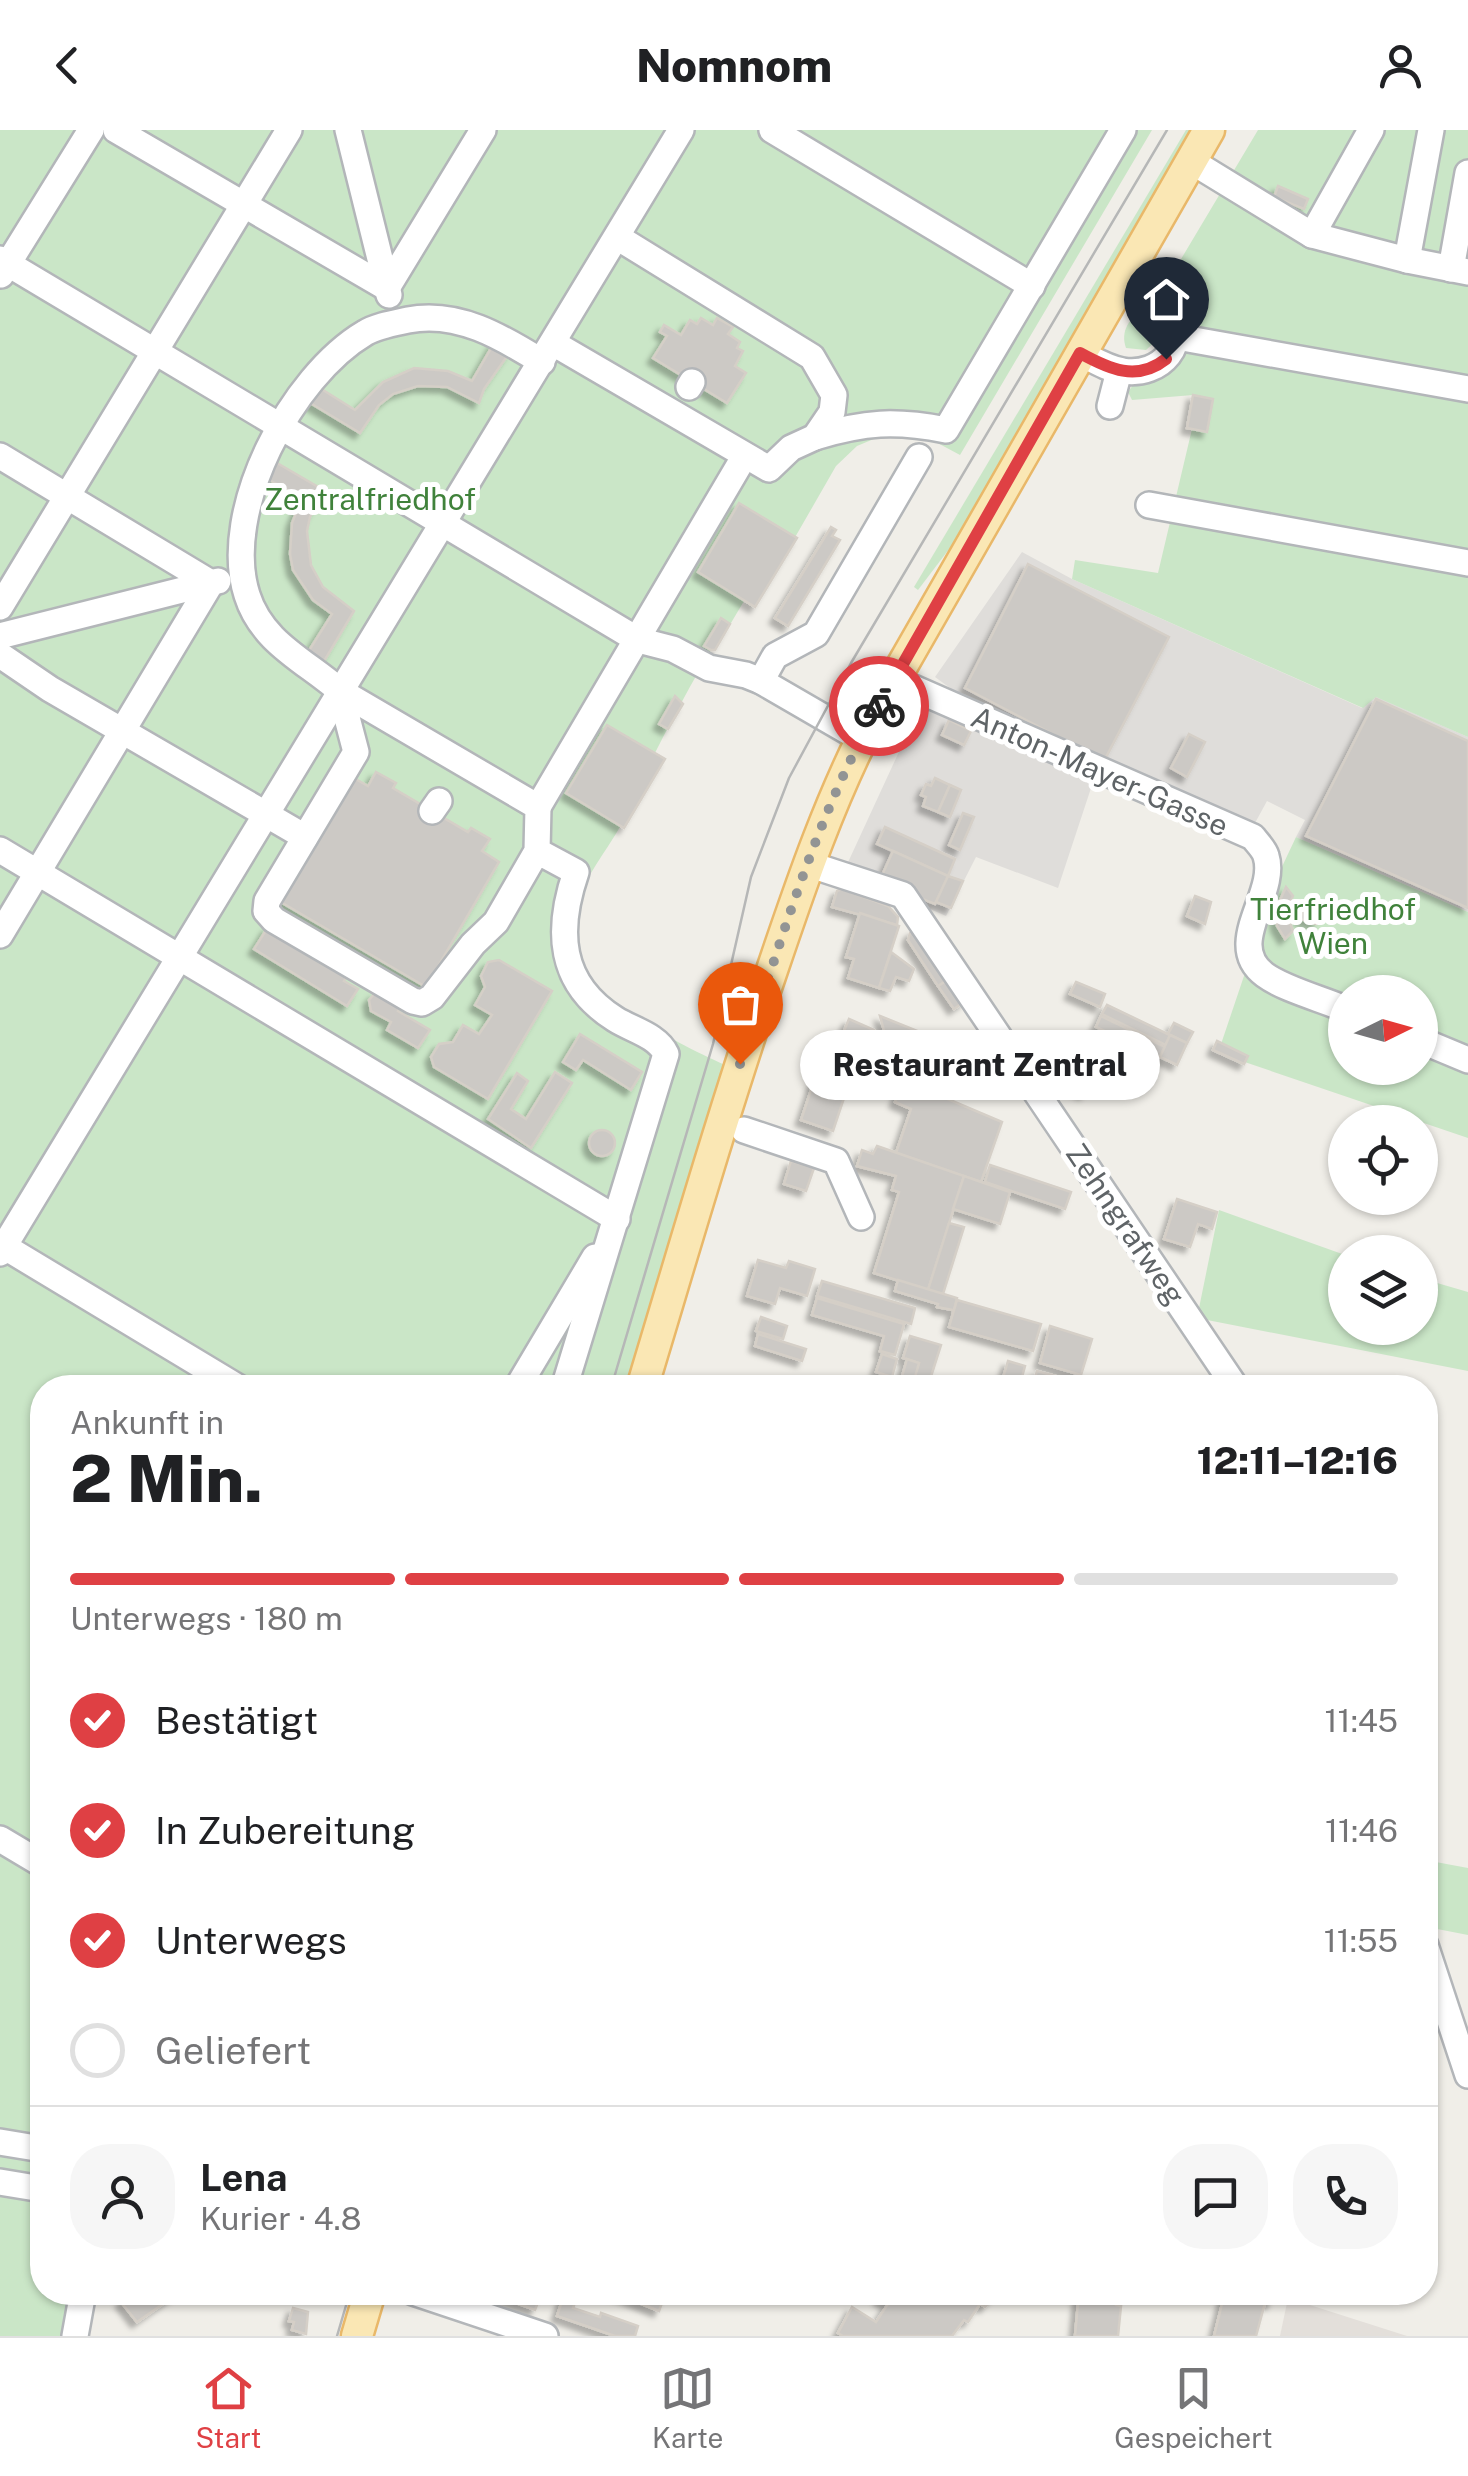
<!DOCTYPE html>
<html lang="de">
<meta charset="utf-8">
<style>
:root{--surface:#fff;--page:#f6f6f6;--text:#202124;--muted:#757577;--line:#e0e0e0;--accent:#df4044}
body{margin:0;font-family:"Public Sans",sans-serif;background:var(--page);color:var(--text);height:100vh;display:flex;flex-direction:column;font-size:38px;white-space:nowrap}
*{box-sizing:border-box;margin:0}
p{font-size:32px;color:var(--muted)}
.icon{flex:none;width:55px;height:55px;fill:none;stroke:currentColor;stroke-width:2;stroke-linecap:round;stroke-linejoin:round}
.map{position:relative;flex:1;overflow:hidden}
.side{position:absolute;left:30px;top:1245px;width:1408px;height:930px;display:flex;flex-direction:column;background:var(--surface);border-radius:40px;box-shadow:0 2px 8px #0004}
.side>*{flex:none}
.needle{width:65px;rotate:85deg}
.buttons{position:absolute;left:1328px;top:845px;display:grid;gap:20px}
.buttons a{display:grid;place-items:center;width:110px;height:110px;border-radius:50%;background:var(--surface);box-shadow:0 2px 8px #0004;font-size:50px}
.pin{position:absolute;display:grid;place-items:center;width:85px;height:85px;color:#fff;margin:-102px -42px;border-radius:50% 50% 50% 0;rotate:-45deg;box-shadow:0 0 10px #0007}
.pin .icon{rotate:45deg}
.courier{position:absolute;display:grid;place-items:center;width:100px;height:100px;margin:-50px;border:8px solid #df4044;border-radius:50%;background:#fff;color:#222;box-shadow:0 2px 12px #0007}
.bubble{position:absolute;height:70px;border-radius:35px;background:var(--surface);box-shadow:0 2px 8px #0004;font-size:32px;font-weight:800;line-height:70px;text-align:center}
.summary em{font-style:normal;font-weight:800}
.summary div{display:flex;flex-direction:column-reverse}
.summary{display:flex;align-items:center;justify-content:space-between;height:170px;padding:0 40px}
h1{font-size:65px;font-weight:800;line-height:75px}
.bar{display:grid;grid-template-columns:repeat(4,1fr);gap:15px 10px;align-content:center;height:120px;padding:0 40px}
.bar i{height:12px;border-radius:8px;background:var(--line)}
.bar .on{background:var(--accent)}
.bar p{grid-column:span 4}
.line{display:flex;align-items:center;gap:25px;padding:0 40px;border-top:2px solid var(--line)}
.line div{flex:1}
.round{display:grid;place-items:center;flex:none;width:105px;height:105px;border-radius:40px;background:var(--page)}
ol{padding:0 40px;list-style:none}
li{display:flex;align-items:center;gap:30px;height:110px}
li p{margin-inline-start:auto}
li .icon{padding:10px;border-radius:50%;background:var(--accent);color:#fff;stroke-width:4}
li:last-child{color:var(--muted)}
li i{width:55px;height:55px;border:5px solid var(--line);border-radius:50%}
header{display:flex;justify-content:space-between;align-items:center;height:130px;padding:0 40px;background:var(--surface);font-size:45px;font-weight:800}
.tabs{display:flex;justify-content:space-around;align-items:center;height:140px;border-top:2px solid var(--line);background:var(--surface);font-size:28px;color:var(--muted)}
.tabs a{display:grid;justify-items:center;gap:5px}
.tabs .on{color:var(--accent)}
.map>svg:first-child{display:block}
.industrial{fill:#dfddda}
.education{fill:#e3dfda}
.green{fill:#cae6c7}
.building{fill:#ccc9c5;stroke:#d5cfc7;stroke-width:2.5;filter:url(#shadow)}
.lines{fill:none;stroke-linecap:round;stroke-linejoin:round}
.minor-casing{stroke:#b3b6b9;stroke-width:30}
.major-casing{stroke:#e9b869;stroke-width:35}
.minor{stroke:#fff;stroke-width:25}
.major{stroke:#fae7b4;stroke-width:30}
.tram{stroke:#b6b7b7;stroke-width:2.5}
.done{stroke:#929494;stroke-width:10;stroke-dasharray:0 18}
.route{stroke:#df4044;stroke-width:12}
.labels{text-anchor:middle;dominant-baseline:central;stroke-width:10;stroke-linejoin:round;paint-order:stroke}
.park-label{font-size:30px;fill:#40823b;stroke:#fff}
.street-label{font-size:30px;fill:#5f6467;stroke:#fff}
</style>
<header><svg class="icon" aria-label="back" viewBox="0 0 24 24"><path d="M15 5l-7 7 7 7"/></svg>Nomnom<svg class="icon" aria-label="person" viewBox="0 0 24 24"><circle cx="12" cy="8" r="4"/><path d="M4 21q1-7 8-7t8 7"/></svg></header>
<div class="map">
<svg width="1468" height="2206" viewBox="0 0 1468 2206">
<defs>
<filter id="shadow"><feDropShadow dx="-5.5" dy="5.5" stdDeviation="2.5" flood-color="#0004"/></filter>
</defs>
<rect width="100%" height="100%" fill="#f0eee8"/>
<!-- industrial -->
<g class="industrial">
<path d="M 1022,422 L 1072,449 L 1362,578 L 1375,566 L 1468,607 L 1468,782 L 1296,707 L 1305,690 L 1267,671 L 1255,693 L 1249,696 L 961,566 L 935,547 Z"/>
<path d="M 921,574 L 1093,652 L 1058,758 L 976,727 L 946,786 L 844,741 Z"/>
</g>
<!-- education -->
<path class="education" d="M 1288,2168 L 1407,2206 L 1280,2206 Z"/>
<!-- green -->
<g class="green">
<path d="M 0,0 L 1152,0 L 960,325 L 932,310 L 906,303 L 881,306 L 857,316 L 836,336 L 755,477 L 744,471 L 715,520 L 711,520 C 691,554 675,584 657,619 C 644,643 635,671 621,695 C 605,724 578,755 572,789 C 560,860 678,913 729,937 L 632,1257 L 42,1258 L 42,2162 L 110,2163 L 79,2185 L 75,2206 L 0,2206 Z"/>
<path d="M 1186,0 L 1194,0 L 962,402 L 918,460 L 914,457 Z"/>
<path d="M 1258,0 L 1468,0 L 1468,607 L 1376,567 L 1363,578 L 1072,449 L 1075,430 L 1158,443 L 1192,299 L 1213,270 L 1193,265 L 1132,270 L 1128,262 L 1133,255 C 1191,246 1208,201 1162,161 Z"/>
<path d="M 1145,181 L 1158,192 L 1157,210 L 1146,220 L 1126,218 C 1120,202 1129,186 1145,181 Z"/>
<path d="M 1296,707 L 1468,782 L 1468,923 L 1420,903 L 1420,862 L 1345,862 L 1345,873 L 1270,843 L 1257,818 L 1272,758 Z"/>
<path d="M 1245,843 L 1345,885 L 1345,938 L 1420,938 L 1420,917 L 1468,937 L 1468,1008 L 1218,923 Z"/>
<path d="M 1219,1080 L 1345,1125 L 1345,1198 L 1420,1198 L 1420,1148 L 1468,1162 L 1468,1241 L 1197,1188 Z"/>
<path d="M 1425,1730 L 1468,1738 L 1468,1805 L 1427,1797 Z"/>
</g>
<!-- building -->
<g class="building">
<path d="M 1278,56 L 1308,69 L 1304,79 L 1274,67 Z"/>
<path d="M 701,188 L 713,195 L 717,188 L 733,197 L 728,204 L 740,212 L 737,218 L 743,221 L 735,236 L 746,243 L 727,273 L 653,228 L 667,206 L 660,202 L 664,195 L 681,205 L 690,190 L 697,194 Z"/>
<path d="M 494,213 L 510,222 L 484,259 L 479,273 L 447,257 L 418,256 L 393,264 L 379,275 L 360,303 L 307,271 L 315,255 L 355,280 L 383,252 L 414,238 L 448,241 L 472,251 Z"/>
<path d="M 1193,265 L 1213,269 L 1207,302 L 1187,298 Z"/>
<path d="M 272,330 L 325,361 L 310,387 L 307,401 L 311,435 L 323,457 L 354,481 L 323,533 L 308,522 L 332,484 L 313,470 L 293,440 L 290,424 L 292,393 L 302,368 L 264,347 Z"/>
<path d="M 739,373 L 797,408 L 755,477 L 698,442 Z"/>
<path d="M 831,397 L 836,400 L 832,406 L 840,410 L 788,496 L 775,488 Z"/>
<path d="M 1028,434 L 1169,507 L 1104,631 L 965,558 Z"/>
<path d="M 721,488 L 730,494 L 715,520 L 711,520 L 704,516 Z"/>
<path d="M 675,566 L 683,574 L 668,599 L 659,594 Z"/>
<path d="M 1376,569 L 1468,611 L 1468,778 L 1306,706 Z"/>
<path d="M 949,590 L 971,601 L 964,615 L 942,605 Z"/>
<path d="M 607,595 L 665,629 L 624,698 L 566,663 Z"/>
<path d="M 1189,604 L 1205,612 L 1187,647 L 1171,638 Z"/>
<path d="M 376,642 L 396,653 L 393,658 L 468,702 L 471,698 L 490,709 L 482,721 L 499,732 L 426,857 L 279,771 L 352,647 L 368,656 Z"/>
<path d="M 935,648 L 950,655 L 938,682 L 923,676 L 926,667 L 921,665 L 926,654 L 931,656 Z"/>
<path d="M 950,655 L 961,660 L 950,687 L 938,682 Z"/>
<path d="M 963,683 L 974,687 L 960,720 L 949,715 Z"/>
<path d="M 885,697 L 955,729 L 948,746 L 877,714 Z"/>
<path d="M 893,721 L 948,746 L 935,774 L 879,752 Z"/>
<path d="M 948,746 L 963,751 L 951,778 L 936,772 Z"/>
<path d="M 1286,757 L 1293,766 L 1286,781 L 1293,801 L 1285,809 L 1277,796 L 1275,781 Z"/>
<path d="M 842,759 L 888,776 L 898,787 L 897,795 L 832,777 L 837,761 Z"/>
<path d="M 1195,766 L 1211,772 L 1205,794 L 1187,786 Z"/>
<path d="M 1305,773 L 1322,779 L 1316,794 L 1300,789 Z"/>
<path d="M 860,783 L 899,796 L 879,858 L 848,848 L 854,829 L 846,827 Z"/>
<path d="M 268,797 L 348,844 L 344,851 L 358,859 L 347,876 L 254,819 Z"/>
<path d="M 916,800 L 950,849 L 938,856 L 908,810 L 910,803 Z"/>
<path d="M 891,822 L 914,839 L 909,851 L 896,847 L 890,861 L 879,858 Z"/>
<path d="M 499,830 L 552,861 L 488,969 L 434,937 L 431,927 L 439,914 L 453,912 L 463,895 L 479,904 L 492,885 L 475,875 L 485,857 L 481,846 L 488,832 Z"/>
<path d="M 950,849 L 965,871 L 954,879 L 938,856 Z"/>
<path d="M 1076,852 L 1105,864 L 1100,877 L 1070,864 Z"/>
<path d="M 375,863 L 400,877 L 398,881 L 430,900 L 418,918 L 387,900 L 391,892 L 371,881 L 369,870 Z"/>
<path d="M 1107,875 L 1170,905 L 1166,915 L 1102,884 Z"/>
<path d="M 880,886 L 1009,938 L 995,949 L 885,904 Z"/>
<path d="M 1101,886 L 1165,917 L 1160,927 L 1096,897 Z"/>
<path d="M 849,889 L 874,900 L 878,911 L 874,922 L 884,926 L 879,939 L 836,920 Z"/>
<path d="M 1174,893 L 1193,902 L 1187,913 L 1168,904 Z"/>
<path d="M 580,904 L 642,942 L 631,960 L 583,930 L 576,940 L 563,932 Z"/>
<path d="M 1170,905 L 1187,913 L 1177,935 L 1160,927 Z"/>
<path d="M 1217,911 L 1248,926 L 1244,934 L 1213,920 Z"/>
<path d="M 1078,929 L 1097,938 L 1085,964 L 1066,956 Z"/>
<path d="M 555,942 L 572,953 L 531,1018 L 488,989 L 517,943 L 528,951 L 511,979 L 526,989 Z"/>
<path d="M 903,950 L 1002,992 L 981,1052 L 896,1023 L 911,979 L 895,972 Z"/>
<path d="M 814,951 L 846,962 L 833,1001 L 801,990 Z"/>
<circle cx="602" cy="1013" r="13"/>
<path d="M 877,1016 L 964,1046 L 928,1160 L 874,1143 L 899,1062 L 892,1060 L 896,1046 L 857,1036 L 862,1020 L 873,1024 Z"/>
<path d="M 791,1031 L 814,1038 L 806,1061 L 784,1054 Z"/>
<path d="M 990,1035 L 1071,1062 L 1065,1079 L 985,1052 Z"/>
<path d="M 964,1046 L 1010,1062 L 1000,1094 L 953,1079 Z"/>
<path d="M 1177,1069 L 1217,1082 L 1212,1099 L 1198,1094 L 1190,1117 L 1164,1109 Z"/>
<path d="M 949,1093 L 964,1097 L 943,1164 L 928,1160 Z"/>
<path d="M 758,1130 L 786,1138 L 789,1131 L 815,1139 L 807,1166 L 780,1158 L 775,1174 L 747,1166 Z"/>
<path d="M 898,1150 L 957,1168 L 953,1184 L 953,1180 L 937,1177 L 938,1174 L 895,1161 Z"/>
<path d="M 822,1151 L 915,1178 L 911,1194 L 817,1166 Z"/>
<path d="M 817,1168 L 904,1194 L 895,1225 L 880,1221 L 884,1206 L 812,1185 Z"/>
<path d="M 957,1170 L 1041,1194 L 1033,1221 L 949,1197 Z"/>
<path d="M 761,1187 L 787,1196 L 783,1209 L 756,1201 Z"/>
<path d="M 1050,1196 L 1092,1209 L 1081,1245 L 1040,1233 Z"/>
<path d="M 758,1204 L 806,1219 L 802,1231 L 755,1216 Z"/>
<path d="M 910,1206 L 941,1215 L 928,1256 L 913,1251 L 919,1233 L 903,1228 Z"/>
<path d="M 882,1224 L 897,1229 L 892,1247 L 876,1242 Z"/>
<path d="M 907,1229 L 919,1233 L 913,1254 L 901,1250 Z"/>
<path d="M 1008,1231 L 1025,1236 L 1019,1258 L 1000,1258 Z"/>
<path d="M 1037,1241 L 1055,1246 L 1052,1258 L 1032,1258 Z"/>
<path d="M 133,2162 L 180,2162 L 137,2192 L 121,2172 Z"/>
<path d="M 486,2162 L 542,2162 L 535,2180 Z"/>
<path d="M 565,2162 L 579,2162 L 573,2178 L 600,2187 L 601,2183 L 638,2196 L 635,2206 L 615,2206 L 557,2186 Z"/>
<path d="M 612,2162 L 666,2162 L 659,2181 Z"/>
<path d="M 884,2162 L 990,2162 L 995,2165 L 985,2177 L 980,2174 L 968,2192 L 964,2190 L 952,2206 L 843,2206 L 838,2203 L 852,2177 L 876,2192 L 888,2174 L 879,2169 Z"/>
<path d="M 1079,2162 L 1117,2162 L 1116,2175 L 1121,2176 L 1118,2206 L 1075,2206 Z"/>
<path d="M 1225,2162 L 1268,2162 L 1268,2167 L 1274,2169 L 1272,2173 L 1265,2173 L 1256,2206 L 1214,2206 Z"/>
<path d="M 293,2178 L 308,2182 L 306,2204 L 292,2200 L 294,2192 L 289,2191 Z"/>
</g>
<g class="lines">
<!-- minor casing -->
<g class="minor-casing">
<g id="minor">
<path d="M 116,0 L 387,158 L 483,0"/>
<path d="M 348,0 L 389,165"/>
<path d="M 772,0 L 1032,156"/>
<path d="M 1191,31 L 1312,105 L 1407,130 L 1468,142"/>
<path d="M 1312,105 L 1371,0"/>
<path d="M 0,129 L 638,510 L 673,519 L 709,538 L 746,545 L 761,551 L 861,609"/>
<path d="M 1407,130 L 1431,0"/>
<path d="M 1451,139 L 1468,43"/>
<path d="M 1,145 L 91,0"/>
<path d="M 1177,207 L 1468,259"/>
<path d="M 553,213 L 769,339 L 791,318 L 815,307 L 832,282 L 834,265 L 812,227 L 617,107"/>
<path d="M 1080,223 C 1094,230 1108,239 1123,241 C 1161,247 1191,213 1168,179 C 1158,165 1141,153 1126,143"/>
<path d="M 689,257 L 692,252"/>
<path d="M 1110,276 L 1119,241"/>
<path d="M 815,307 C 865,292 895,290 946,300 L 1123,0"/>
<path d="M 0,326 L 211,453 L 0,805"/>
<path d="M 1149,375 L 1468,433"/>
<path d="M 0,477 L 289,0"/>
<path d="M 0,506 L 218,451"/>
<path d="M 0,525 L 50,559 L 305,707"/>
<path d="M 895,550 L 1253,707 C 1258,714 1264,719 1266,726 C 1278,764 1223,814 1265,845 C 1284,859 1322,869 1345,879"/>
<path d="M 761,551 L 775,526 L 816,504 L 919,327"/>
<path d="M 340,561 C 306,531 262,513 247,465 C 220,381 292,246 365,203 C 376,196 394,193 408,190 C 457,180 502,207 542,232"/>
<path d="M 538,677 L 744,327"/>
<path d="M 432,681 L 439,671"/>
<path d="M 0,720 L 617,1089"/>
<path d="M 537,721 L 496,792 L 473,814 L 432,867 L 422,873 L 413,871 L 274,790 L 266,781 L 267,771 L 356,622 L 340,561 L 538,677 L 537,721 L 576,742 C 556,800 558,853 615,889 C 632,900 657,905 666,924 L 564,1258"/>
<path d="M 808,734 L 903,765 L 1236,1258"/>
<path d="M 1420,910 L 1468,930"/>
<path d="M 744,1000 L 836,1031 L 861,1087"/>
<path d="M 0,1114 L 239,1258"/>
<path d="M 0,1123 C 227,749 456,376 681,0"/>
<path d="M 517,1258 L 595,1127"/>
<path d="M 0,1709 L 42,1734"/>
<path d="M 1425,1815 L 1468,1945"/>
<path d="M 0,2012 L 42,2019"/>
<path d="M 0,2052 L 42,2059"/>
<path d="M 413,2162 L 545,2206"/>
<path d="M 75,2206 L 83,2162"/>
</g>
</g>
<!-- major casing -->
<g class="major-casing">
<g id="major">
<path d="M 642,1258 C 684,1119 724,980 771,843 C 801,754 831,666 875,583 L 1209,0"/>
<path d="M 357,2206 L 370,2162"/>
</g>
</g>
<!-- minor -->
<use href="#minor" class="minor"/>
<!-- major -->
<use href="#major" class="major"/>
<!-- tram -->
<g class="tram">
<path d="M 611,1258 L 713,914 L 751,747 L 789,648 L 851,533 L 1167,0"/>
<path d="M 337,2206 L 350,2162"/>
</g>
</g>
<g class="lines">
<!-- done -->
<path class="done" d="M 740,934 C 781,814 815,687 879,576"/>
<!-- route -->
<path class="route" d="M 879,576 L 1080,223 C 1109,239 1137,252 1166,229"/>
</g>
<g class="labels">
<!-- park labels -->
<g class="park-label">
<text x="370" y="369">Zentralfriedhof</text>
<text x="1333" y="779">Tierfriedhof<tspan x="1333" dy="34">Wien</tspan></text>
</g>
<!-- street labels -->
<g class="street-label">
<text transform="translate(1100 641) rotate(24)">Anton-Mayer-Gasse</text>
<text transform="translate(1126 1094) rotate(56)">Zehngrafweg</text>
</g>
</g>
</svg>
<div class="buttons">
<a><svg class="needle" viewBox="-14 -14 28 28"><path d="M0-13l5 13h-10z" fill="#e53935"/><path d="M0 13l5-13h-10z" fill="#757577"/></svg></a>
<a><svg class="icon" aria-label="locate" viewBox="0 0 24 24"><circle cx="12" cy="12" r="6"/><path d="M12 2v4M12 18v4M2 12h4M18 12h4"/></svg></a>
<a><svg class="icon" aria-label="layers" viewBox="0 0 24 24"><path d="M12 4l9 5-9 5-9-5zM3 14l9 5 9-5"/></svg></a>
</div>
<div class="pin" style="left:740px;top:934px;background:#ea580c"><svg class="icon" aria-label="bag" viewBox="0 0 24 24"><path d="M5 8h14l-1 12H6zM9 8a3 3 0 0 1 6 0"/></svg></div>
<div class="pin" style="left:1166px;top:229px;background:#1f2937"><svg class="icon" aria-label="home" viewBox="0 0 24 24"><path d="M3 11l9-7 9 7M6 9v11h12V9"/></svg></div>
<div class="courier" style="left:879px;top:576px"><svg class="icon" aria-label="bike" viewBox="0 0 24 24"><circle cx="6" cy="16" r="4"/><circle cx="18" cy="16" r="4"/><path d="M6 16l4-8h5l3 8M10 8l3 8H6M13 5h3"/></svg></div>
<div class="bubble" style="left:800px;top:900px;width:360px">Restaurant Zentral</div>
<section class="side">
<div class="summary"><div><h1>2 Min.</h1><p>Ankunft in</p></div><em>12:11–12:16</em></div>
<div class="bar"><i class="on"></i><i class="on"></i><i class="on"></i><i></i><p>Unterwegs · 180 m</p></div>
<ol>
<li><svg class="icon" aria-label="check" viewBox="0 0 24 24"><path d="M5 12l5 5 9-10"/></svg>Bestätigt<p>11:45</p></li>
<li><svg class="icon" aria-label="check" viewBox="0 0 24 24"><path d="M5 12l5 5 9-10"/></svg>In Zubereitung<p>11:46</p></li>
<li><svg class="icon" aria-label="check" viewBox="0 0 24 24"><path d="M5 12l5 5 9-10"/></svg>Unterwegs<p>11:55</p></li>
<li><i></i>Geliefert</li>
</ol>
<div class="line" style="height:180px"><a class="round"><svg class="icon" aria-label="person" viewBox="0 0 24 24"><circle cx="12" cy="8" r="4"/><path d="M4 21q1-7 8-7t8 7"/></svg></a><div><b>Lena</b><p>Kurier · 4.8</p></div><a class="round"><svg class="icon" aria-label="chat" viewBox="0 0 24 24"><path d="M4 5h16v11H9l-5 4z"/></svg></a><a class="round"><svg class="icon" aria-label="phone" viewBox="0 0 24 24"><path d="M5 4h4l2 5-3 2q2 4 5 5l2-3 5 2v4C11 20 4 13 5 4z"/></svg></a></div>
</section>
</div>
<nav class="tabs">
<a class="on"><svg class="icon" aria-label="home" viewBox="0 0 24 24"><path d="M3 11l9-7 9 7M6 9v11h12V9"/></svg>Start</a>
<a><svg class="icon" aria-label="map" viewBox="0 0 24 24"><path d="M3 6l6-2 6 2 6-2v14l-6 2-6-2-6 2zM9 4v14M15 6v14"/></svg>Karte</a>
<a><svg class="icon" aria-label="saved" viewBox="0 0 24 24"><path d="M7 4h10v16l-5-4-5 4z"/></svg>Gespeichert</a>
</nav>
